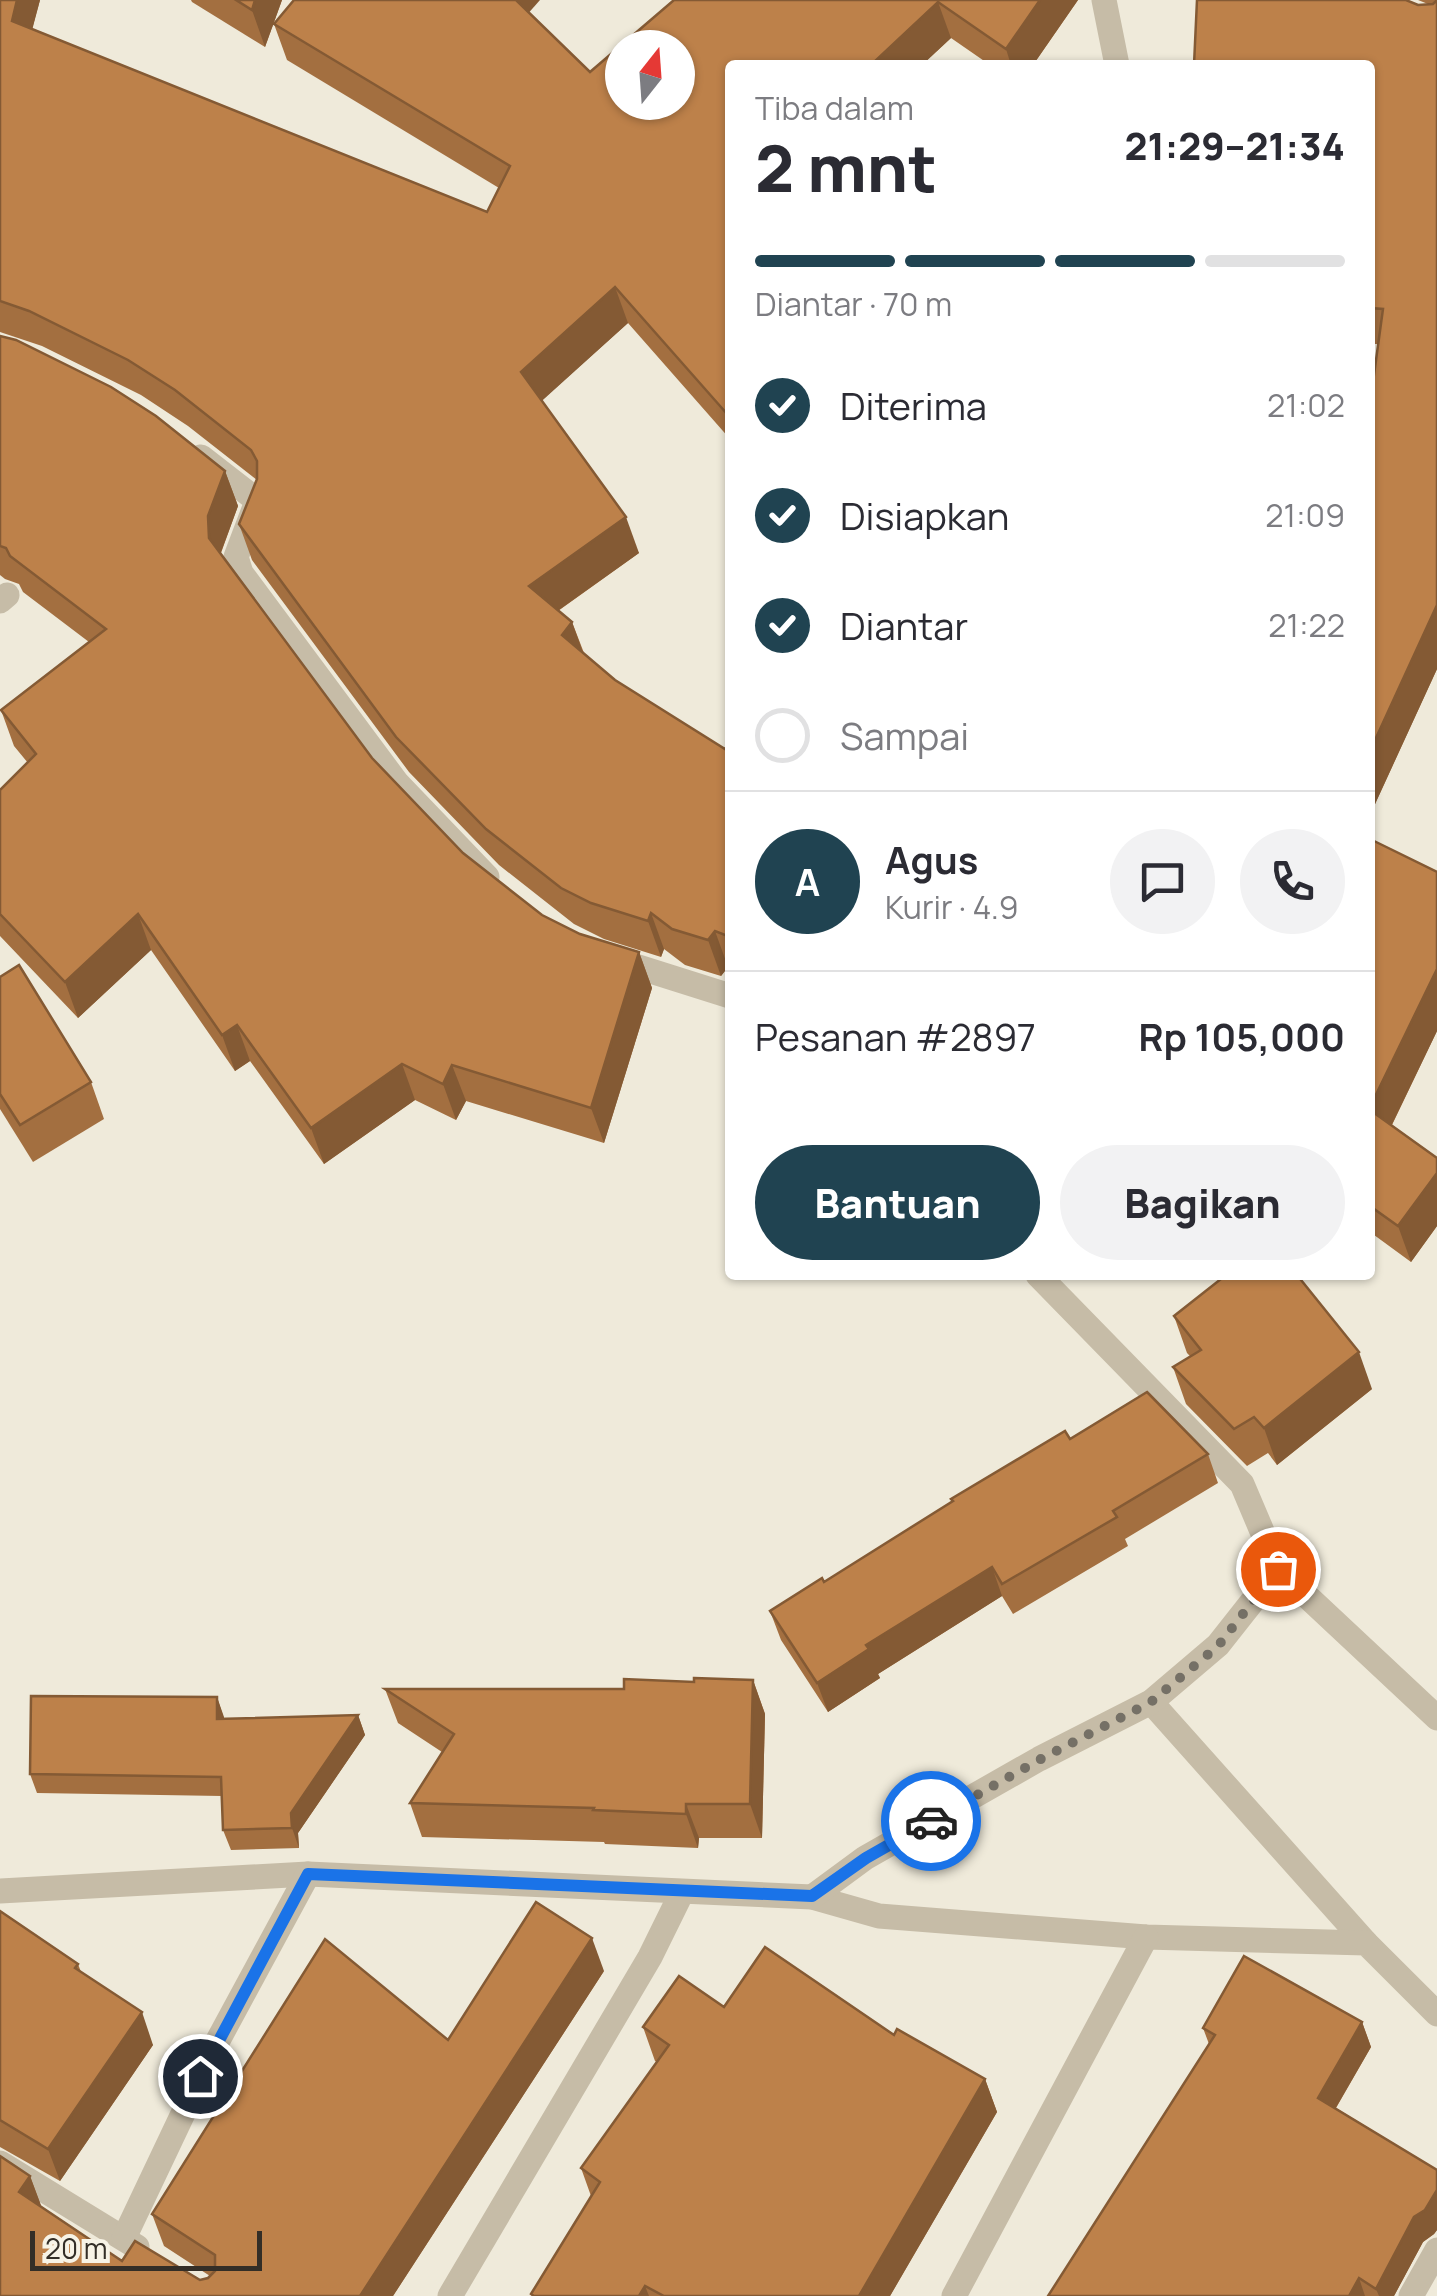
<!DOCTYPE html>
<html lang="id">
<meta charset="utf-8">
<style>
:root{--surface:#fff;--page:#f2f2f3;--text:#2b2b33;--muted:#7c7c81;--line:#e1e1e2;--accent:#204351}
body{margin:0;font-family:Manrope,sans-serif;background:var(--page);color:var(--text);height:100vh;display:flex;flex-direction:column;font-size:38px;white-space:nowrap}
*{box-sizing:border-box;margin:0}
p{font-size:32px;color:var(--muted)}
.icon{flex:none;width:55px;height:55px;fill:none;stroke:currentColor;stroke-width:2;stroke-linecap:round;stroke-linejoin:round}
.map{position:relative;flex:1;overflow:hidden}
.panel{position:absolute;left:725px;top:60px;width:650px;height:1220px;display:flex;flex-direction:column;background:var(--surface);border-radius:10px;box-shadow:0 2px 8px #0004}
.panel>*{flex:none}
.needle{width:65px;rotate:17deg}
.fabs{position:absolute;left:605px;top:30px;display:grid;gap:20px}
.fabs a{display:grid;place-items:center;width:90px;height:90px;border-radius:50%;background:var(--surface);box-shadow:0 2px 8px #0004;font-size:50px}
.scale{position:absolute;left:30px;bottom:25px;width:232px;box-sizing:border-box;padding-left:10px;border:5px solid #332e27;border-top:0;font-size:28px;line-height:35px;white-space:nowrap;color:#332e27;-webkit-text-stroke:8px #f7f3e6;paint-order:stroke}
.pin{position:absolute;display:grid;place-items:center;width:85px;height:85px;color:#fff;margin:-42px;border:5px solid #fff;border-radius:50%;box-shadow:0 2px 10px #0007}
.courier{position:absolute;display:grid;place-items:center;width:100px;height:100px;margin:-50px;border:8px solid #1a73e8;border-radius:50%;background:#fff;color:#222;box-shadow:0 2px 12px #0007}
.overview em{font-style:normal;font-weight:800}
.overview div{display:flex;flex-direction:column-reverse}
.overview{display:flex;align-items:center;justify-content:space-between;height:170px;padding:0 30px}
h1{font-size:65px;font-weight:800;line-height:75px}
.bar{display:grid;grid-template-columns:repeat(4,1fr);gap:15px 10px;align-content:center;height:120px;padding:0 30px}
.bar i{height:12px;border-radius:8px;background:var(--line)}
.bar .selected{background:var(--accent)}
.bar p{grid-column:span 4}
.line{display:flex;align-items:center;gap:25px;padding:0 30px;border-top:2px solid var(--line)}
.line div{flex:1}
.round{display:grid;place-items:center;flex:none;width:105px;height:105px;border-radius:52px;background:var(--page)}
ol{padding:0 30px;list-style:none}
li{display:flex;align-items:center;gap:30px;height:110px}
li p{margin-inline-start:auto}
li .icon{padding:10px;border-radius:50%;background:var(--accent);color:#fff;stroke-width:4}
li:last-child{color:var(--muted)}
li i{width:55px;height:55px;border:5px solid var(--line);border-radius:50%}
.action{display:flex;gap:20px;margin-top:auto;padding:20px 30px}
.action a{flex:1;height:115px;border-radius:60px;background:var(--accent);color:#fff;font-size:40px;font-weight:800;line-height:115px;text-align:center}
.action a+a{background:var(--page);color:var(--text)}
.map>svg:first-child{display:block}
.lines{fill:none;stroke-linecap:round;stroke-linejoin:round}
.minor{stroke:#c6bca7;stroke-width:25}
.wall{fill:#a36f40}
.shaded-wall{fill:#845a34}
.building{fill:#bd814a;stroke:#845a34;stroke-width:2.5;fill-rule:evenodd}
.done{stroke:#757066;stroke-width:10;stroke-dasharray:0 18}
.route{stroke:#1a73e8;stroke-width:12}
</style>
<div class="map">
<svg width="1437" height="2296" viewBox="0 0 1437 2296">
<rect width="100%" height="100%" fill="#efeada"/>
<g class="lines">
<!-- minor -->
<g class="minor">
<path d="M 1104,0 L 1117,65"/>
<path d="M 201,457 L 254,498 L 256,504 L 236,557 L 241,573 L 397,783 L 487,877"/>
<path d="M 0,601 L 7,595"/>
<path d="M 616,960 L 730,996"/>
<path d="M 1038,1275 L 1242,1484 L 1278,1569 L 1437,1718"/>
<path d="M 1151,1702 L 1366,1943"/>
<path d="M 0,1891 L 308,1874 L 812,1897 L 879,1916 L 1146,1937 L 1366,1943 L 1437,2014"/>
<path d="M 812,1897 L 865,1858 L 1039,1759 L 1151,1702 L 1218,1645 L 1278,1569"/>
<path d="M 0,2163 L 137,2247"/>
<path d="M 124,2238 L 216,2044 L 308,1874"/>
<path d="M 450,2296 L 650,1957 L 682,1892"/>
<path d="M 954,2296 L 1146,1937"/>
<path d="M 1411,2296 L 1437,2250"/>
</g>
</g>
<!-- wall -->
<g class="wall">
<path d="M 0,0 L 40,0 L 32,29 L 487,212 L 499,188 L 287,60 L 274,24 L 529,12 L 590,72 L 674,0 L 1078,0 L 1033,65 L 990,65 L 951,38 L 922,65 L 730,65 L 730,439 L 628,323 L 541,401 L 639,553 L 558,611 L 572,622 L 584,653 L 615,680 L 725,749 L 730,742 L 730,967 L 728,967 L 721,976 L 685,965 L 664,949 L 661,957 L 604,939 L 574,924 L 499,865 L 409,772 L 252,560 L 239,524 L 257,480 L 188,426 L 141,395 L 42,346 L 0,332 Z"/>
<path d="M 191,0 L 282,0 L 265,47 L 192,2 Z"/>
<path d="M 1418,0 L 1437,0 L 1437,669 L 1370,815 L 1378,344 L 1370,344 L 1370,65 L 1418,5 L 1428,4 Z"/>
<path d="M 0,336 L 225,471 L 238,506 L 221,553 L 372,758 L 463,853 L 542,915 L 580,934 L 639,952 L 652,988 L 604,1143 L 466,1101 L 456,1120 L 415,1100 L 324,1164 L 250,1061 L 235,1071 L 151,950 L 78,1018 L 0,936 L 0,790 L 28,763 L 14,746 L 1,710 L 89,642 L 23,592 L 19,584 L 5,579 L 0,575 Z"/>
<path d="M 1370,839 L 1437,872 L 1437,1031 L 1392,1125 L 1437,1158 L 1437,1226 L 1411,1262 L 1370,1232 Z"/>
<path d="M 0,977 L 91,1082 L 104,1119 L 33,1162 L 0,1109 Z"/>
<path d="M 1174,1316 L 1372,1389 L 1277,1465 L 1268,1453 L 1247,1466 L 1186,1404 L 1173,1367 L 1190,1356 L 1187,1353 Z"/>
<path d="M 1070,1439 L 1208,1454 L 1218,1483 L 1125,1539 L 1128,1546 L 1013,1614 L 1002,1596 L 878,1674 L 880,1678 L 828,1712 L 781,1640 L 770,1611 L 824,1582 Z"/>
<path d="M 753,1680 L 765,1714 L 762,1838 L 699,1838 L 698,1848 L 605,1844 L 604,1842 L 422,1837 L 410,1803 L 442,1752 L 398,1723 L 385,1689 L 624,1689 L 694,1682 Z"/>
<path d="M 217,1697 L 224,1719 L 358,1715 L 365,1735 L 298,1833 L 299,1848 L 231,1850 L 223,1830 L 222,1796 L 37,1793 L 30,1774 Z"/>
<path d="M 0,1911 L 78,1964 L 81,1972 L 153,2045 L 60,2181 L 0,2147 Z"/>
<path d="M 604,1971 L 393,2296 L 0,2296 L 30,2176 L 41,2206 L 122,2261 L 200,2280 L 208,2278 L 210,2276 L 164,2246 L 152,2214 L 448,2040 Z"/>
<path d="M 724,2007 L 894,2035 L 985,2079 L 997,2112 L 890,2296 L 532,2296 L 531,2294 L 591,2196 L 581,2168 L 657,2062 L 655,2061 L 643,2027 Z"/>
<path d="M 1362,2022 L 1371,2047 L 1336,2108 L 1437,2170 L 1437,2230 L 1434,2234 L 1423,2242 L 1394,2296 L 1048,2296 L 1209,2044 L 1203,2028 Z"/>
</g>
<!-- shaded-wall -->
<g class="shaded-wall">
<path d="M 17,0 L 40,0 L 25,57 L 12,21 Z"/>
<path d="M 255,0 L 282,0 L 265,47 L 252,10 Z"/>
<path d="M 509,0 L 540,0 L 518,25 Z"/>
<path d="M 1040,0 L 1078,0 L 1033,65 L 1011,65 L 1006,49 Z"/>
<path d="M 938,2 L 951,38 L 922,65 L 871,65 Z"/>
<path d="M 615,287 L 628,323 L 534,408 L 521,372 Z"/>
<path d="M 225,471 L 238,506 L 221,552 L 222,574 L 209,538 L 208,516 Z"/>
<path d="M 626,517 L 639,553 L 542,622 L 529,586 Z"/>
<path d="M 1437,605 L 1437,669 L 1370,815 L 1370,751 Z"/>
<path d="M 572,622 L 585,658 L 562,635 Z"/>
<path d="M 651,913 L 664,949 L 661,957 L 648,921 Z"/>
<path d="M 138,914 L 151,950 L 78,1018 L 65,982 Z"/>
<path d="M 715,931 L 728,967 L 721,976 L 708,940 Z"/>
<path d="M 639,952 L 652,988 L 604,1143 L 591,1108 Z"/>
<path d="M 1437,969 L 1437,1031 L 1382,1145 L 1370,1112 L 1370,1107 Z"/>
<path d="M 237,1025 L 250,1061 L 235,1071 L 222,1035 Z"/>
<path d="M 402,1064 L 415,1100 L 324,1164 L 311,1128 Z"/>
<path d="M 452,1065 L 466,1101 L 456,1120 L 443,1084 Z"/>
<path d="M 1437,1173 L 1437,1226 L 1411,1262 L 1398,1226 Z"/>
<path d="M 1359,1352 L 1372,1389 L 1277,1465 L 1264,1428 Z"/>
<path d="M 992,1567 L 1002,1596 L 878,1674 L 880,1678 L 828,1712 L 817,1683 L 866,1645 Z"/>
<path d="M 753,1680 L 765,1714 L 762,1838 L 750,1804 Z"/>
<path d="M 217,1697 L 224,1717 L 224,1738 L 217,1719 Z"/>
<path d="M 358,1715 L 365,1735 L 298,1833 L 299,1848 L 292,1828 L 291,1813 Z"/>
<path d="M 686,1804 L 699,1838 L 698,1848 L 686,1814 Z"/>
<path d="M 592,1938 L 604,1971 L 393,2296 L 360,2296 Z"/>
<path d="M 142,2012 L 153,2045 L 60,2181 L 48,2149 Z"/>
<path d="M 1362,2022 L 1371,2047 L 1327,2123 L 1318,2098 Z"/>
<path d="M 985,2079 L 997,2112 L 890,2296 L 859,2296 Z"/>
<path d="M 30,2176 L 42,2208 L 19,2192 Z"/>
<path d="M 1437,2190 L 1437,2230 L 1434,2234 L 1423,2242 L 1394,2296 L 1379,2296 L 1376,2289 L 1414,2217 Z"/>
<path d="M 1359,2278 L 1365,2296 L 1349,2296 Z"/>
<path d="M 645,2286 L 649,2296 L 639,2296 Z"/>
</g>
<!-- building -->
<g class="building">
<path d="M 0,0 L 17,0 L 12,21 L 487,212 L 510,166 L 274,24 L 294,0 L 516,0 L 590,72 L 674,0 L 1040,0 L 1006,49 L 938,2 L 871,65 L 730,65 L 730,413 L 728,415 L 615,287 L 521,372 L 626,517 L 529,586 L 572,622 L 562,635 L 615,680 L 725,749 L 730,742 L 730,937 L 715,931 L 708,940 L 672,929 L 651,913 L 648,921 L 591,903 L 561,888 L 486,829 L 396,737 L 239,524 L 257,479 L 257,461 L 251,450 L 175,390 L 128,360 L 29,311 L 0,301 ZM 622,48 L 678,48 L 678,102 L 622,102 Z"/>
<path d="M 236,0 L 255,0 L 252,10 Z"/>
<path d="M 1197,0 L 1406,0 L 1418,5 L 1433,4 L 1437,0 L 1437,605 L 1370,751 L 1370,404 L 1383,309 L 1370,308 L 1370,65 L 1194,65 Z"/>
<path d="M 0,336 L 16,340 L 111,387 L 156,416 L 225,471 L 208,516 L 209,538 L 372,758 L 463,853 L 542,915 L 580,934 L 639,952 L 591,1108 L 452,1065 L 443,1084 L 402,1064 L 311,1128 L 237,1025 L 222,1035 L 138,914 L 65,982 L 0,914 L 0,790 L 36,754 L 1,710 L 106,629 L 10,556 L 6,548 L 0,546 Z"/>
<path d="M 1370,839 L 1437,872 L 1437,969 L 1370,1107 Z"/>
<path d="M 19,965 L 91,1082 L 20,1125 L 0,1094 L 0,977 Z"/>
<path d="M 1370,1110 L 1437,1158 L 1437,1173 L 1398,1226 L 1370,1206 Z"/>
<path d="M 1226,1275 L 1297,1275 L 1359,1352 L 1264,1428 L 1254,1417 L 1234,1429 L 1173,1367 L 1201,1350 L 1174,1316 Z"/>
<path d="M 1147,1392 L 1208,1454 L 1113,1511 L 1117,1517 L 1002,1584 L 992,1567 L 866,1645 L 869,1649 L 817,1683 L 770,1611 L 822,1578 L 824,1582 L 953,1501 L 951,1499 L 1065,1431 L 1070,1439 Z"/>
<path d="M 694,1678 L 753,1680 L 750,1804 L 686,1804 L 686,1814 L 593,1810 L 594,1808 L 410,1803 L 454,1734 L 385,1689 L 624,1689 L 624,1679 L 694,1682 Z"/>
<path d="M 31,1696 L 217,1697 L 217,1719 L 358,1715 L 291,1813 L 292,1828 L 223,1830 L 221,1777 L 30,1774 Z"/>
<path d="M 536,1902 L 592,1938 L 360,2296 L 0,2296 L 0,2156 L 30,2176 L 19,2192 L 122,2261 L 135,2241 L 200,2280 L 208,2278 L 215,2271 L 215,2255 L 152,2214 L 325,1939 L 448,2040 Z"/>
<path d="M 0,1911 L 78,1964 L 75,1968 L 142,2012 L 48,2149 L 0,2120 Z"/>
<path d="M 765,1947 L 894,2035 L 897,2029 L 985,2079 L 859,2296 L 664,2296 L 645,2286 L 639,2296 L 534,2296 L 531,2294 L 600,2182 L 581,2168 L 669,2045 L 643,2027 L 679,1976 L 724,2007 Z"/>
<path d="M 1244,1956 L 1362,2022 L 1318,2098 L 1437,2170 L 1437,2190 L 1425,2210 L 1414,2217 L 1376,2289 L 1359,2278 L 1349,2296 L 1048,2296 L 1215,2035 L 1203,2028 Z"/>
</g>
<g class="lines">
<!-- done -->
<path class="done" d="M 931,1821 L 1039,1760 L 1151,1702 L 1218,1646 L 1278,1569"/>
<!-- route -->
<path class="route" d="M 200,2076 L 308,1874 L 812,1896 L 866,1858 L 931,1821"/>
</g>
</svg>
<div class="fabs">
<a><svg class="needle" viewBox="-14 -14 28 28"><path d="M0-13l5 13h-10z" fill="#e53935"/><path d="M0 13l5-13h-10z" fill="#7c7c81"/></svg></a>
</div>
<div class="scale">20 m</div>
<div class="pin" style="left:1278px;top:1569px;background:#ea580c"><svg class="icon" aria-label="bag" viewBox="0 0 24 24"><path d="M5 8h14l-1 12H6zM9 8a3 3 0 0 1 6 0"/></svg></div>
<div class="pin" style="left:200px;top:2076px;background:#1f2937"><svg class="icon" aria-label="home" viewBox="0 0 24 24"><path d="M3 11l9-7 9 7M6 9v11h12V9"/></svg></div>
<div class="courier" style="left:931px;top:1821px"><svg class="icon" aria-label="car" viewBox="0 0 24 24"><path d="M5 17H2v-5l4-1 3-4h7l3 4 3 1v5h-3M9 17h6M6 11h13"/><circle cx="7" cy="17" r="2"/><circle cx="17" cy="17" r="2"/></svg></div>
<section class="panel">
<div class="overview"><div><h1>2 mnt</h1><p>Tiba dalam</p></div><em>21:29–21:34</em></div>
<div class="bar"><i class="selected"></i><i class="selected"></i><i class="selected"></i><i></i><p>Diantar · 70 m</p></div>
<ol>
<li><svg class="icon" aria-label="check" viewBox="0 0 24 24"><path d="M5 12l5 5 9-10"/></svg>Diterima<p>21:02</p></li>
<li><svg class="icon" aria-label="check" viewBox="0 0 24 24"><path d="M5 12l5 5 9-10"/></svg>Disiapkan<p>21:09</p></li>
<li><svg class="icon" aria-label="check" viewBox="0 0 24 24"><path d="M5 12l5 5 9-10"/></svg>Diantar<p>21:22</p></li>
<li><i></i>Sampai</li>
</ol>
<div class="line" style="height:180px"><b class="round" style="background:var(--accent);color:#fff">A</b><div><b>Agus</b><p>Kurir · 4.9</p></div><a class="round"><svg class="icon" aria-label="chat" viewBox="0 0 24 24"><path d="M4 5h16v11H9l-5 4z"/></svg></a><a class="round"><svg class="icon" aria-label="phone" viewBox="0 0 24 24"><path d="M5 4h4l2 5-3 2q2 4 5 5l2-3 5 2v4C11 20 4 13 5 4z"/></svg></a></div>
<div class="line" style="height:130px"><div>Pesanan #2897</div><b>Rp 105,000</b></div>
<div class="action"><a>Bantuan</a><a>Bagikan</a></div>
</section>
</div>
